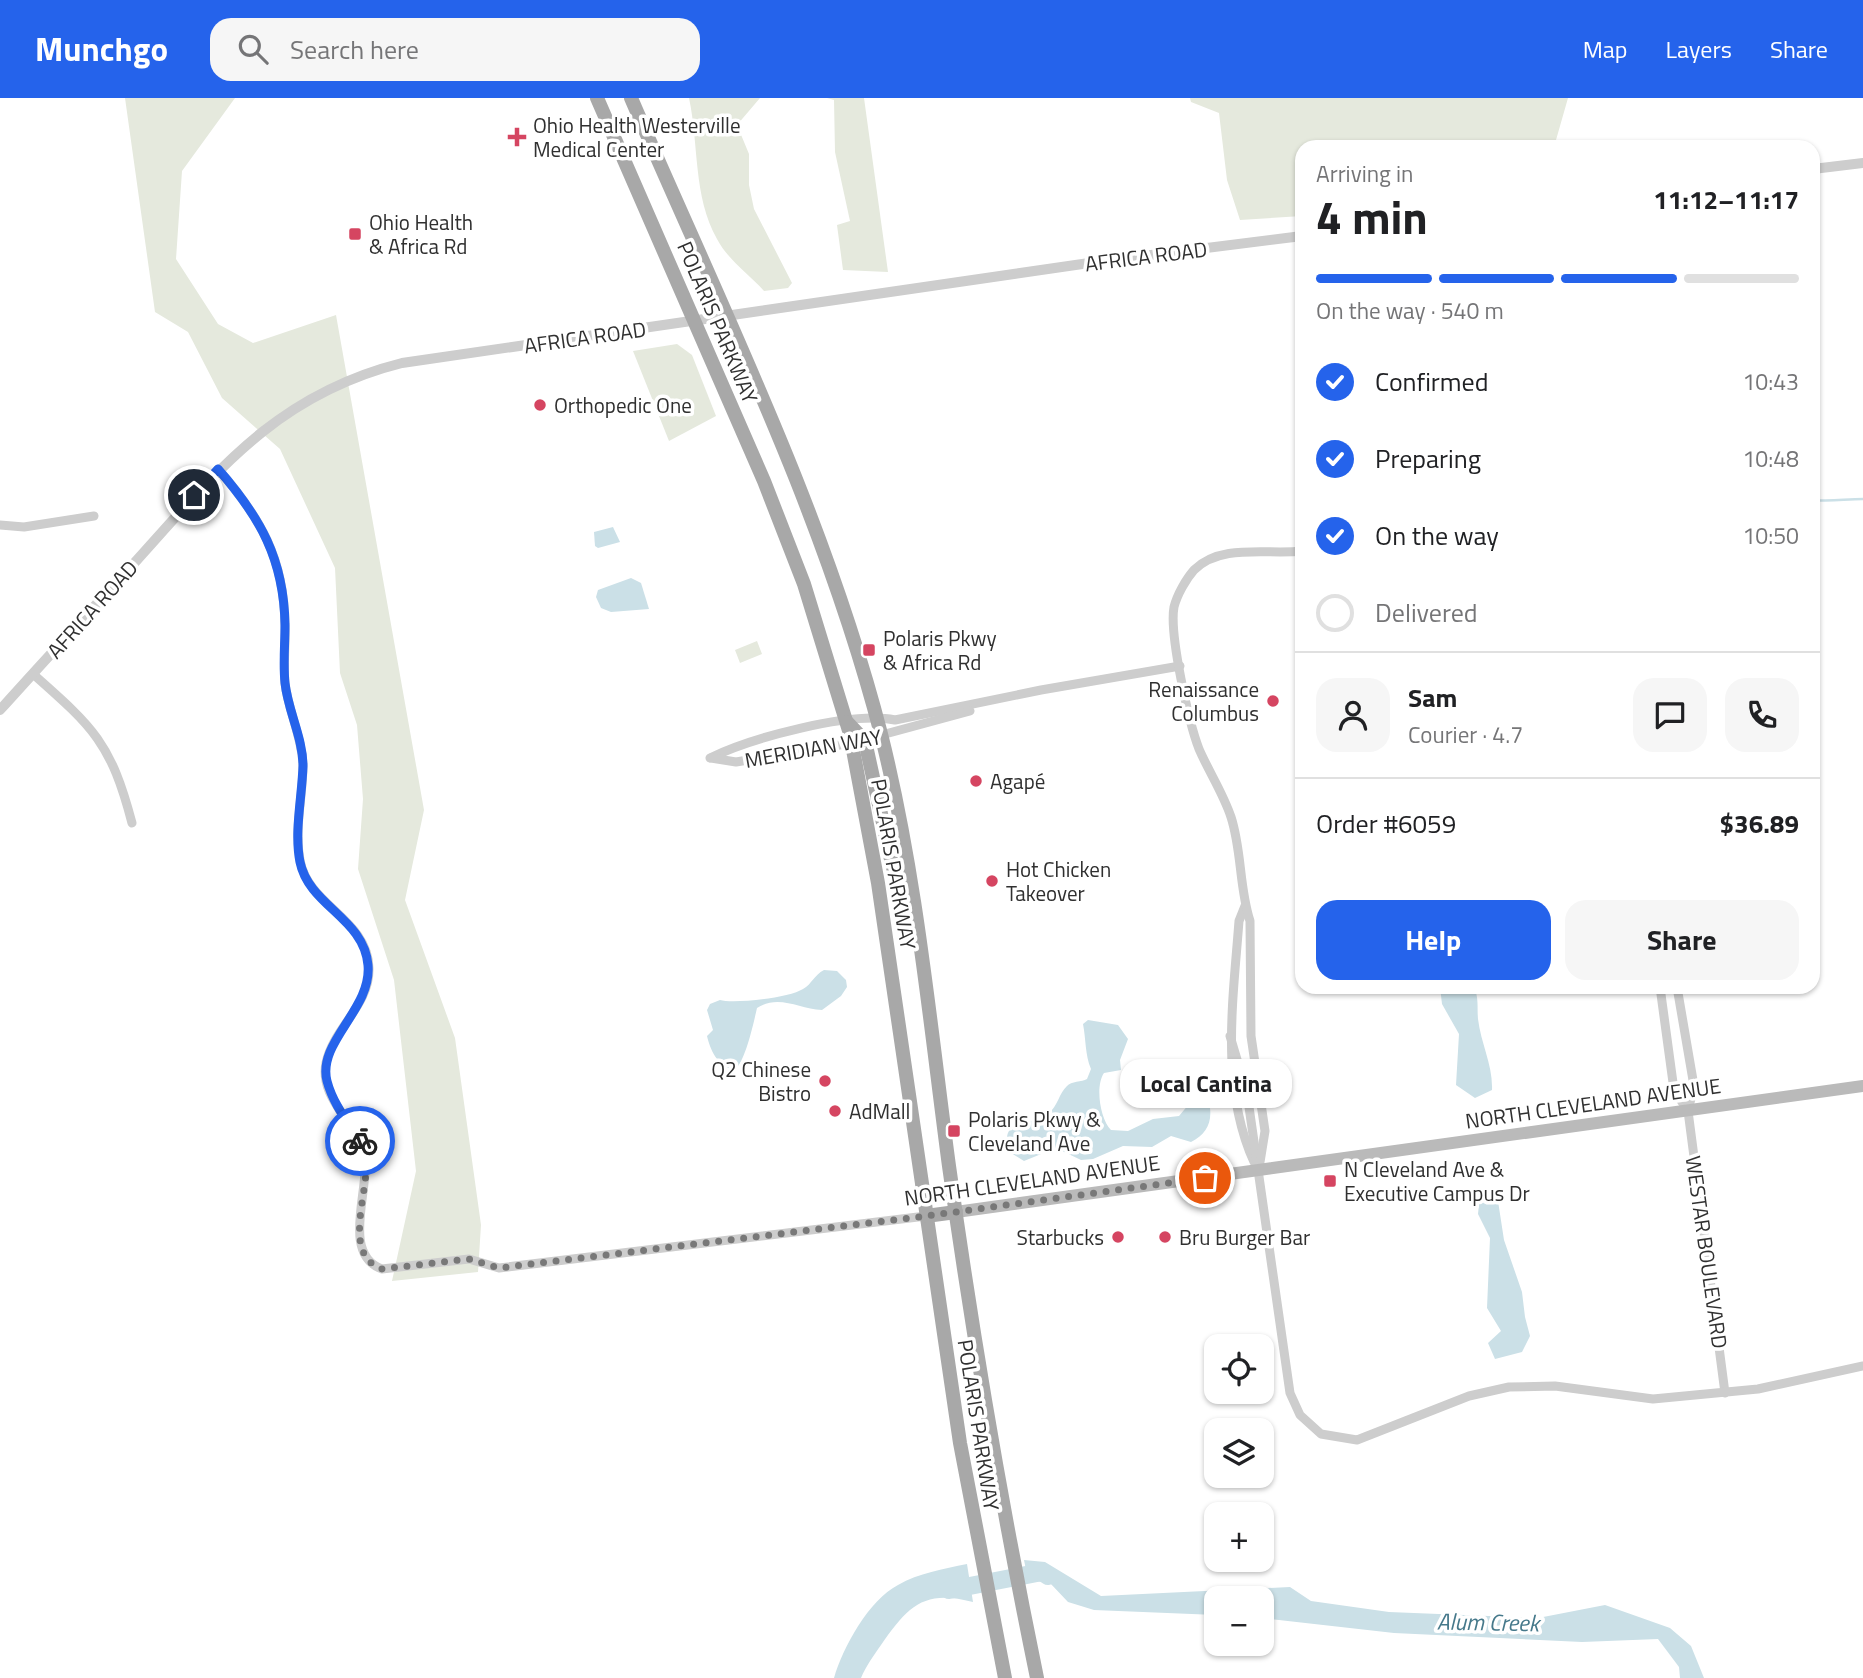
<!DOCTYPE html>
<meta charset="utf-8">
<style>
:root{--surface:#fff;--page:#f6f6f6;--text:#202124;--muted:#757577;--line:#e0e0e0;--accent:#2563eb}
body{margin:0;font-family:"Titillium Web",sans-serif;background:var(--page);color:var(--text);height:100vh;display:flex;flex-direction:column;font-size:26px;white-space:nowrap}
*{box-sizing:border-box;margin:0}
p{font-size:23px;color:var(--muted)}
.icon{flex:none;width:38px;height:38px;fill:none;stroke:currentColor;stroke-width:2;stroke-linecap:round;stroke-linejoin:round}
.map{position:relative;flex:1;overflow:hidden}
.details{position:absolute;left:1295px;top:42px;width:525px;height:854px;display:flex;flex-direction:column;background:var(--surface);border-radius:21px;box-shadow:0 2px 5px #0004}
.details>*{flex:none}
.buttons{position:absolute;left:1204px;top:1236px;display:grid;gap:14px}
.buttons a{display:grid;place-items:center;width:70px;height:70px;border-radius:14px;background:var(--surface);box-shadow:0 2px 5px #0004;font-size:35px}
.pin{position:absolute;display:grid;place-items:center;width:60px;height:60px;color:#fff;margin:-30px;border:4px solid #fff;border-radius:50%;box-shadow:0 2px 7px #0007}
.courier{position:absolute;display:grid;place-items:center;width:70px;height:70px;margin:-35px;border:5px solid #2563eb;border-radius:50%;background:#fff;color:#222;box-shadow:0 2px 9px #0007}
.bubble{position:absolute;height:49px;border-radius:21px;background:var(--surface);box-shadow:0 2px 5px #0004;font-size:23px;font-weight:700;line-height:49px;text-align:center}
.summary em{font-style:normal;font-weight:700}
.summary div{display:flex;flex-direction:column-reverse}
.summary{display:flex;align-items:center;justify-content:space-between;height:119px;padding:0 21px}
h1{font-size:46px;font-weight:700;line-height:52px}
.bar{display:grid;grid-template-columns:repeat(4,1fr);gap:10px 7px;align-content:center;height:84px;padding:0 21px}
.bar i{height:9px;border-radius:5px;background:var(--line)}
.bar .selected{background:var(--accent)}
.bar p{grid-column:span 4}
.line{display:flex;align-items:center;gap:18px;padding:0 21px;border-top:2px solid var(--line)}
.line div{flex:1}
.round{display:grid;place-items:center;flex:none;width:74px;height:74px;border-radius:21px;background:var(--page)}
ol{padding:0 21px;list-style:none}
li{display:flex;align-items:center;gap:21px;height:77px}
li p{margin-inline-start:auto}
li .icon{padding:7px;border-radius:50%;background:var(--accent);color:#fff;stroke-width:4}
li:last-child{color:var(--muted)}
li i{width:38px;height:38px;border:4px solid var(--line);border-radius:50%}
.action{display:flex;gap:14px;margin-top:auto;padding:14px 21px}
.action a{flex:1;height:80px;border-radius:21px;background:var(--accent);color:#fff;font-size:28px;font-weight:700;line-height:80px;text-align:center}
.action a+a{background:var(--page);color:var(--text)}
header{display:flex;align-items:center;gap:42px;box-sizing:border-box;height:98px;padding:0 35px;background:var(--accent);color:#fff}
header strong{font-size:33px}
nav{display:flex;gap:38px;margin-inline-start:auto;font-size:24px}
.search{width:490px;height:63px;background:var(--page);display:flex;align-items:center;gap:18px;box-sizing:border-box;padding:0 24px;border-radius:21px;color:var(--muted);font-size:26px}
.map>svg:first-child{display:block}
.green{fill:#e5e9dd}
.water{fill:#cbe0e7}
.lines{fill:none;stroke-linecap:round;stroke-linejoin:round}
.stream{stroke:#cbe0e7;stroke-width:2.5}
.river{stroke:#cbe0e7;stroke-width:18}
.minor{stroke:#cdcdcd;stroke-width:9}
.tertiary{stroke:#cdcdcd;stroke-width:10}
.secondary{stroke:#bababa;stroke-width:12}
.primary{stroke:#a8a8a8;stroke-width:14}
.done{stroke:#787878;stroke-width:7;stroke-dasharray:0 12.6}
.route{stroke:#2563eb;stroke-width:9}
.poi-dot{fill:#d54561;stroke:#fff;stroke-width:2.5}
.labels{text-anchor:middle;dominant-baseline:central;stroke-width:7;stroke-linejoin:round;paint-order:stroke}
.poi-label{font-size:21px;fill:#303030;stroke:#fff;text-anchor:start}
.street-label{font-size:21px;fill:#303030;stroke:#fff}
.water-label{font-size:23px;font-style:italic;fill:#46798b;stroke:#fff}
</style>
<header>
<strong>Munchgo</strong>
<div class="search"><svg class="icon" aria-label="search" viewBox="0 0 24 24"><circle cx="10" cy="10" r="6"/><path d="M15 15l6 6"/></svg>Search here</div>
<nav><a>Map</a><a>Layers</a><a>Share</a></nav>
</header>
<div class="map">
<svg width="1863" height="1580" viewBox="0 0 1863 1580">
<rect width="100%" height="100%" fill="#fff"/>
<!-- green -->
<g class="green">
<path d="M 125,0 L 235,0 L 182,73 L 176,161 L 218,226 L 253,245 L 336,217 L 424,712 L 405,802 L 455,940 L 481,1127 L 478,1174 L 392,1183 L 416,1073 L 394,882 L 358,771 L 363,701 L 357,627 L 340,575 L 335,470 L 280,351 L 222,300 L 188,234 L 155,214 Z"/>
<path d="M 689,0 L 760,0 L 737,27 L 749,56 L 749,87 L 754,111 L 792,185 L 788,190 L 764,193 C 748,175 728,162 717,141 C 693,98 699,47 689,0 Z"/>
<path d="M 827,0 L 864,0 L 888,174 L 843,172 L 837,127 L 850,123 L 835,54 L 834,2 Z"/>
<path d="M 1190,0 L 1568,0 L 1554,49 L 1302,49 L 1302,118 L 1240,122 L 1227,82 L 1219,15 L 1191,4 Z"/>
<path d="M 677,246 L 692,257 L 716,318 L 669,343 L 633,253 Z"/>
<path d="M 757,543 L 762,556 L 740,565 L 735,552 Z"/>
</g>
<!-- water -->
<g class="water">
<path d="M 613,429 L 620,444 L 598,450 L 595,448 L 594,434 Z"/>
<path d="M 631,480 L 641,485 L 649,511 L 611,514 L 601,510 L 596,499 L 598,492 Z"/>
<path d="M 824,872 L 837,873 L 846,882 L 847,889 L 841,898 L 822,912 C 799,911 779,896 757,910 C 754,923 745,966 734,972 C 717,968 710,951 707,938 L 713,932 L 707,912 L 710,906 L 720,902 C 733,906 789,900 803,891 C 812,886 814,877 824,872 Z"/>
<path d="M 1440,889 L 1474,889 C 1479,900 1477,909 1478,921 C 1481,946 1493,967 1492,992 L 1475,1000 L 1456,987 L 1459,936 L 1442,906 Z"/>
<path d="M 1088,922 L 1118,927 L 1128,941 L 1120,962 L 1121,972 L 1104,975 C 1095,988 1100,1021 1111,1032 L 1128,1033 L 1153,1021 L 1179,1018 L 1189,1006 L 1197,1004 L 1210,1010 C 1212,1026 1205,1037 1191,1044 L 1171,1038 L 1152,1049 L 1123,1048 L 1093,1061 L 1081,1062 L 1056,1050 L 1024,1063 L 1011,1055 C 995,1019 1032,1029 1048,1016 C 1058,1008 1059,995 1067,988 C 1071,983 1082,984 1087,981 L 1091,971 C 1085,957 1086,941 1083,926 Z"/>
<path d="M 1488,1100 L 1498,1103 L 1504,1142 L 1522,1194 L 1525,1219 L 1530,1238 L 1522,1254 L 1495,1261 L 1488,1245 L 1501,1233 L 1487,1210 L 1490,1140 L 1478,1116 L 1479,1106 Z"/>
<path d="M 1024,1462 L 1045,1464 L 1101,1498 L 1290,1489 L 1311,1503 L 1389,1514 L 1538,1520 L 1605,1507 L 1670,1530 L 1691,1548 L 1704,1580 L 1680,1580 L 1679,1569 L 1658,1541 L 1582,1544 L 1394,1535 L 1262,1520 L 1262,1500 L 1216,1500 L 1216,1517 L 1094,1512 L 1068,1504 L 1050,1485 L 1028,1482 Z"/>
<path d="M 967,1466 L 973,1504 C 924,1491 908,1508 881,1547 C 874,1557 866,1568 861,1580 L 834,1580 C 843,1549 869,1502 898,1487 C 919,1475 943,1471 967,1466 Z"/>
</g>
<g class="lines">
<!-- stream -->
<path class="stream" d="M 1813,402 C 1831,404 1845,401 1863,401"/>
<!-- river -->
<path class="river" d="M 949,1492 L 1042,1474 L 1048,1478"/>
<!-- minor -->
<g class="minor">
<path d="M 218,371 C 260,419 284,460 285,526 C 286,546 283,565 285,585 C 288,612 302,639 303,667 C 303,698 294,731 300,762 C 308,808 368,821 369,870 C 370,908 333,930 326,965 C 318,1004 364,1029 365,1066 C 367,1098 343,1157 382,1171 L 469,1161 L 499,1170 L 926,1118"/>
<path d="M 0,427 L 24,429 L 94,418"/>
<path d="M 33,576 C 94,630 111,645 132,725"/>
<path d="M 710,660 C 751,640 850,613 895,622 L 1041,592 L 1180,568"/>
<path d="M 711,660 L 736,664 L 852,645 L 970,613"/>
<path d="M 1245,808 L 1239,823 C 1233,903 1220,989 1254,1064"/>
<path d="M 1660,889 L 1674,992 L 1688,1013"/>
<path d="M 1677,889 L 1694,988 L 1688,1013 L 1725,1295"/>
<path d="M 1230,938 L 1247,995 L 1290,1295 L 1300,1317 L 1321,1336 L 1357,1342 L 1469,1298 L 1509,1289 L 1555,1288 L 1653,1301 L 1758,1291 L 1863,1268"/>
<path d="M 1260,1064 L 1265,1033 L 1251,938 L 1250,823 C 1239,789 1242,753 1231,719 C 1223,695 1209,674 1199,651 C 1189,625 1169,536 1174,509 C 1177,497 1186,481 1194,472 C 1221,445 1268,457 1302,453"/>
</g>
<!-- tertiary -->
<g class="tertiary">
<path d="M 1813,71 L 1863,65"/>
<path d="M 0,612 C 45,562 91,512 137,462 C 218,372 278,296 402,265 L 1103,163 L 1302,138"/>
</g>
<!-- secondary -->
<path class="secondary" d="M 956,1114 L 1863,988"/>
<!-- primary -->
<g class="primary">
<path d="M 597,0 L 764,383 L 804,486 L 850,636 L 878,785 L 960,1345 L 1005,1580"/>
<path d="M 631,0 C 721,209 824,415 881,636 C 916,775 930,926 949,1068 C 973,1240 1002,1410 1037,1580"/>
<path d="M 847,624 L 865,643 L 892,766 L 896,780 L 909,799"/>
<path d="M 926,1118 L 956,1114"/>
</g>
</g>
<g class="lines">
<!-- done -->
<path class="done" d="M 360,1043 C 362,1050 365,1058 366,1065 C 368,1097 342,1157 382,1171 L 469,1161 L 499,1170 L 926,1118 L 1205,1080"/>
<!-- route -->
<path class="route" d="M 194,397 L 218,371 C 260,419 284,461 285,527 C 285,546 283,566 285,585 C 288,613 303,640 303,668 C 302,699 294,734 300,764 C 309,808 364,820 368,867 C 372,911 317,944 327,983 C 333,1006 348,1024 360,1043"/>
</g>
<!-- markers -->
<g class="poi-dot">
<path d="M513.5 28.5h7v7h7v7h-7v7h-7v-7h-7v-7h7z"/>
<rect x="348" y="129" width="14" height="14" rx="3.5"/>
<circle cx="540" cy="307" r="7"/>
<rect x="862" y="545" width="14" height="14" rx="3.5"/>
<circle cx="1273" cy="603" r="7"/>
<circle cx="976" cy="683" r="7"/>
<circle cx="992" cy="783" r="7"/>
<circle cx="825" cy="983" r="7"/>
<circle cx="835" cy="1013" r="7"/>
<rect x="947" y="1026" width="14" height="14" rx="3.5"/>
<rect x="1323" y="1076" width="14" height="14" rx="3.5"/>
<circle cx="1118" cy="1139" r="7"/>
<circle cx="1165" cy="1139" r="7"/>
</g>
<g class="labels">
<!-- poi labels -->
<g class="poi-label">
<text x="533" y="27">Ohio Health Westerville<tspan x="533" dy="24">Medical Center</tspan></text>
<text x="369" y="124">Ohio Health<tspan x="369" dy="24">&amp; Africa Rd</tspan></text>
<text x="554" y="307">Orthopedic One</text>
<text x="883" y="540">Polaris Pkwy<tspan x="883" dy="24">&amp; Africa Rd</tspan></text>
<text x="1259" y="591" text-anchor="end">Renaissance<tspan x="1259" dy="24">Columbus</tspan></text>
<text x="990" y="683">Agapé</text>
<text x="1006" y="771">Hot Chicken<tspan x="1006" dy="24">Takeover</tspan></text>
<text x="811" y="971" text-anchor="end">Q2 Chinese<tspan x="811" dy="24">Bistro</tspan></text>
<text x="849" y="1013">AdMall</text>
<text x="968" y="1021">Polaris Pkwy &amp;<tspan x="968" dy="24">Cleveland Ave</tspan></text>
<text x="1344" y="1071">N Cleveland Ave &amp;<tspan x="1344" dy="24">Executive Campus Dr</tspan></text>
<text x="1104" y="1139" text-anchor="end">Starbucks</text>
<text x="1179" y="1139">Bru Burger Bar</text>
</g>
<!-- street labels -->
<g class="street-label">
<text transform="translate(1146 158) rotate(-7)">AFRICA ROAD</text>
<text transform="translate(718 224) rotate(67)">POLARIS PARKWAY</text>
<text transform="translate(585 239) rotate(-8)">AFRICA ROAD</text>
<text transform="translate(92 511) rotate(-48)">AFRICA ROAD</text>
<text transform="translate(813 650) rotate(-10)">MERIDIAN WAY</text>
<text transform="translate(894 766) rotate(80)">POLARIS PARKWAY</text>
<text transform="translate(1593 1005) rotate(-8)">NORTH CLEVELAND AVENUE</text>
<text transform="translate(1032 1082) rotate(-8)">NORTH CLEVELAND AVENUE</text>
<text transform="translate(1707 1154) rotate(82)">WESTAR BOULEVARD</text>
<text transform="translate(979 1327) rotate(81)">POLARIS PARKWAY</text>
</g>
<!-- water labels -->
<g class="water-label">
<text transform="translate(1488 1524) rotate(1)">Alum Creek</text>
</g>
</g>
</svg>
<div class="buttons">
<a><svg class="icon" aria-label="locate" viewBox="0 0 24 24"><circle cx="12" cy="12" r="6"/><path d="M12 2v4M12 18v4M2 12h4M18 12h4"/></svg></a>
<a><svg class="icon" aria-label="layers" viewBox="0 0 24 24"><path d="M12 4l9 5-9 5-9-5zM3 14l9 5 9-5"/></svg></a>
<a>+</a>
<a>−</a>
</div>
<div class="pin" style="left:1205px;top:1080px;background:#ea580c"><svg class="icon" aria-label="bag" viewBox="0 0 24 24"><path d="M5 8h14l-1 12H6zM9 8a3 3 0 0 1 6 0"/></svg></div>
<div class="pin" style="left:194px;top:397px;background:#1f2937"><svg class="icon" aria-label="home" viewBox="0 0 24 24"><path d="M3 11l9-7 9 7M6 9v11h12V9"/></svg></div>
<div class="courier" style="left:360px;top:1043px"><svg class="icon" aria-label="bike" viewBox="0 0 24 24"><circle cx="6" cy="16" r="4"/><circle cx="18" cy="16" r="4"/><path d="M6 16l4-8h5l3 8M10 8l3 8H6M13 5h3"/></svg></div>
<div class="bubble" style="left:1120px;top:961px;width:172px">Local Cantina</div>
<section class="details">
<div class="summary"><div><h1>4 min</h1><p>Arriving in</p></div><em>11:12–11:17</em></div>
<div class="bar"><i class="selected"></i><i class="selected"></i><i class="selected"></i><i></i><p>On the way · 540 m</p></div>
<ol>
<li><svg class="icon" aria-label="check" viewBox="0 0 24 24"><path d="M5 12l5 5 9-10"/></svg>Confirmed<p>10:43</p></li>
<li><svg class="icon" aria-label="check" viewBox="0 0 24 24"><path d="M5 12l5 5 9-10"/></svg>Preparing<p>10:48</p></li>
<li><svg class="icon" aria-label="check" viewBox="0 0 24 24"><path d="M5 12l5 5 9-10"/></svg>On the way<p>10:50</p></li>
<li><i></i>Delivered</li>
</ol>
<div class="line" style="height:126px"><a class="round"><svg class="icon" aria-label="person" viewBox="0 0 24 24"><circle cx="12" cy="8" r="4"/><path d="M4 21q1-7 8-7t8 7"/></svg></a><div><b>Sam</b><p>Courier · 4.7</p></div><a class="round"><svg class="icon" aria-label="chat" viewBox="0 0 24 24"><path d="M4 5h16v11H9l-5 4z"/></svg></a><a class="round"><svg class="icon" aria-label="phone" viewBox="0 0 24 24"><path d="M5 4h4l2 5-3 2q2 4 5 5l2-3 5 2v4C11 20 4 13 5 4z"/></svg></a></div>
<div class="line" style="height:91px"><div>Order #6059</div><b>$36.89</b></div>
<div class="action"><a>Help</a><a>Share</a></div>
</section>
</div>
